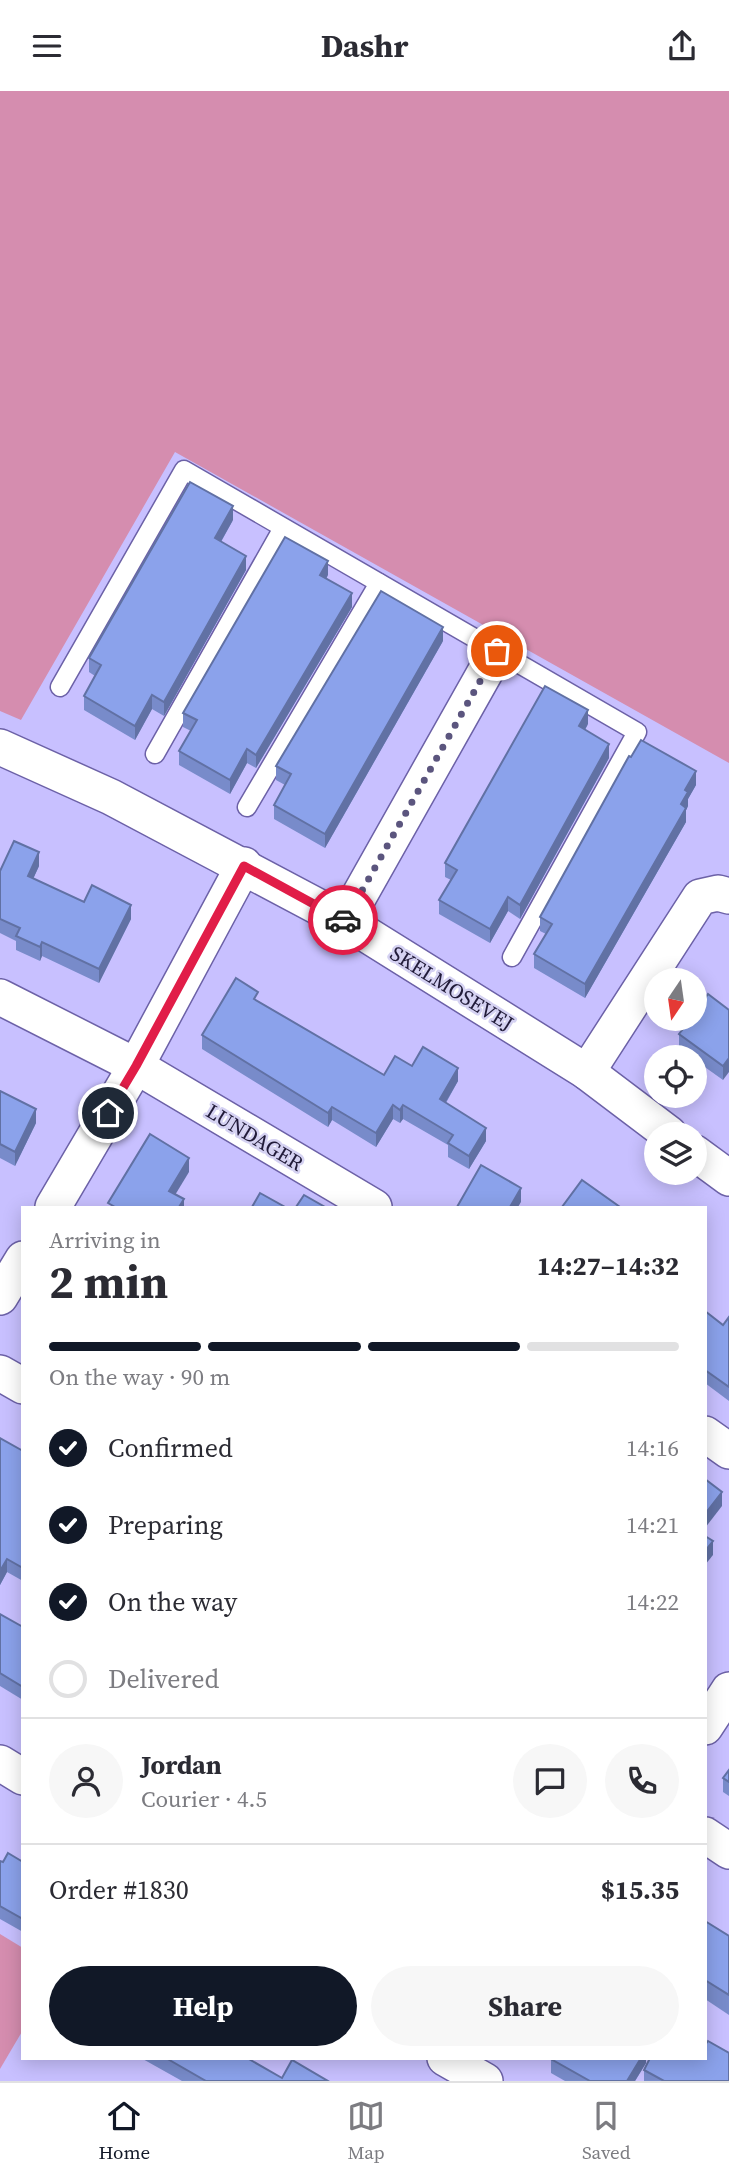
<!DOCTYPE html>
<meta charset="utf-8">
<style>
:root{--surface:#fff;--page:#f7f7f7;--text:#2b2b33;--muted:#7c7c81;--line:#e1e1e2;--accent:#111827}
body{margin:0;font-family:"Source Serif 4",serif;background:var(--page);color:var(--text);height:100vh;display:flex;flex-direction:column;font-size:26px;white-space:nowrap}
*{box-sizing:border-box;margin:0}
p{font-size:23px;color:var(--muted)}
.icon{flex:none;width:38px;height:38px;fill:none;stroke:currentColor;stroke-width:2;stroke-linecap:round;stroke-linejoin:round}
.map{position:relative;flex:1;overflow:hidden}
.panel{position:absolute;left:21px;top:1115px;width:686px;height:854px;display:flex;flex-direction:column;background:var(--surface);border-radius:0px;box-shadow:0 4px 18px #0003}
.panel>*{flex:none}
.needle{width:46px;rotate:193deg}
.fabs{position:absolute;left:644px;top:877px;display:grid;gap:14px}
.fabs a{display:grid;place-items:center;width:63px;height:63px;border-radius:50%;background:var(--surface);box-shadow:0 4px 18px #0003;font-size:35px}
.pin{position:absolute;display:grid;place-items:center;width:60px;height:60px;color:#fff;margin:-30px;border:4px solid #fff;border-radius:50%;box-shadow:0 2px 7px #0007}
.courier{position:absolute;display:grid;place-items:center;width:70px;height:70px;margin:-35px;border:5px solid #e11d48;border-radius:50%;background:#fff;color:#222;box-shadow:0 2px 9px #0007}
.overview em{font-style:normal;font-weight:700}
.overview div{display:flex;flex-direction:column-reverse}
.overview{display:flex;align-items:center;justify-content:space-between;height:119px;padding:0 28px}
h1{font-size:46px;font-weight:700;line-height:52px}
.bar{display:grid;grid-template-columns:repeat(4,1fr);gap:10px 7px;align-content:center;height:84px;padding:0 28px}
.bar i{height:9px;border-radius:5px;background:var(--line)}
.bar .current{background:var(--accent)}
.bar p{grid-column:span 4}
.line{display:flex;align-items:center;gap:18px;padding:0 28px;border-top:2px solid var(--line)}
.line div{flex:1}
.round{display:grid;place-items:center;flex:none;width:74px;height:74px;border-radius:37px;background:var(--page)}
ol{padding:0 28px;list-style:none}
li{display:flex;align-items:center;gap:21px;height:77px}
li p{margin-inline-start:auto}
li .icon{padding:7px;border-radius:50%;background:var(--accent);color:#fff;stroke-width:4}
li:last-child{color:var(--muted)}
li i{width:38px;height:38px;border:4px solid var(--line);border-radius:50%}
.action{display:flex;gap:14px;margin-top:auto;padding:14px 28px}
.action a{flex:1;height:80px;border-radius:42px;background:var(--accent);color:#fff;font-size:28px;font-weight:700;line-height:80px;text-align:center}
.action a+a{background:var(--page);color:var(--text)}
header{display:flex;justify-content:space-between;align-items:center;height:91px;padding:0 28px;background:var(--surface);font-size:32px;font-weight:700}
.tab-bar{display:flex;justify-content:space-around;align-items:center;height:98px;border-top:2px solid var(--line);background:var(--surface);font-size:19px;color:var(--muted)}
.tab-bar a{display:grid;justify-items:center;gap:4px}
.tab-bar .current{color:var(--accent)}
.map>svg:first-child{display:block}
.green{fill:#d58daf}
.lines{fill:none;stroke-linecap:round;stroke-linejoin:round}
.service-casing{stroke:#6c61a7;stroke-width:21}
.minor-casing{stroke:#6c61a7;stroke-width:38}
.service{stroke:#fff;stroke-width:18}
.minor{stroke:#fff;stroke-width:35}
.wall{fill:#788bca}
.shaded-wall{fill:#6171a4}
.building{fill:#8ba2eb;stroke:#6171a4;stroke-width:2}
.done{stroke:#5b557e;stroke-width:7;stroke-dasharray:0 12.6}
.route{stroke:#e11d48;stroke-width:9}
.labels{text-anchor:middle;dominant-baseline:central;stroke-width:5;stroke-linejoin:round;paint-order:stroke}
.street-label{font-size:21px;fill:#211b39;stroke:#d5d2f2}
</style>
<header><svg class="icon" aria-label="menu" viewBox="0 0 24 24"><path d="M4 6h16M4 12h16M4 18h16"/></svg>Dashr<svg class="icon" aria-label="share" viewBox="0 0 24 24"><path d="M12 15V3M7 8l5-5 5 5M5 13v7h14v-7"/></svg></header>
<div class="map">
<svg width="729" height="1990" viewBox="0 0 729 1990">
<rect width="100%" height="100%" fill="#c8c0ff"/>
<!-- green -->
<g class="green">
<path d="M 0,0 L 729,0 L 729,672 L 175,361 L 21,629 L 0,620 Z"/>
<path d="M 0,1843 L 23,1857 L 23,1939 L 0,1978 Z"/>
</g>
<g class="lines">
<!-- service casing -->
<g class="service-casing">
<g id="service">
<path d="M 60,596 L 184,379 L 637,641 L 512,866"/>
<path d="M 155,663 L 283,437"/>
<path d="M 247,716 L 379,492"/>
</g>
</g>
<!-- minor casing -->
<g class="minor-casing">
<g id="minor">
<path d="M 0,656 L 111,706 L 345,830 L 587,981 L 669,1043"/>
<path d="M 345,830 L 497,560"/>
<path d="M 0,906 L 136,975 L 374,1116"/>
<path d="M 587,981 L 700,806 L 718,802 L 729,805"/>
<path d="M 695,1062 L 729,1087"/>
<path d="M 53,1116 L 136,975 L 244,774"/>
<path d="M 0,1206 L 23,1168"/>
<path d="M 0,1282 L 23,1295"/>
<path d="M 705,1343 L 729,1360"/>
<path d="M 705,1636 L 729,1599"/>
<path d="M 0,1672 L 23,1686"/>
<path d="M 705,1744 L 729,1760"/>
<path d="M 445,1967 L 485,1990"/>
</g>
</g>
<!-- service -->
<use href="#service" class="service"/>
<!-- minor -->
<use href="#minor" class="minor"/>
</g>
<!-- wall -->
<g class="wall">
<path d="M 233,429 L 221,451 L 246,479 L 164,625 L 152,618 L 135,649 L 84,619 L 84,605 L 95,585 L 89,581 L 89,567 Z"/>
<path d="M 328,484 L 326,488 L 352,516 L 256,677 L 247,672 L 230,703 L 179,674 L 179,660 L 191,640 L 183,636 L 183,622 Z"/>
<path d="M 443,550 L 325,757 L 274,728 L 274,714 L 285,694 L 276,689 L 276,675 Z"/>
<path d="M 588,633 L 585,639 L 609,667 L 520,828 L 508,820 L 490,852 L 439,823 L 439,809 L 451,789 L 445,786 L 445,772 Z"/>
<path d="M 631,666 L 696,694 L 688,708 L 688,715 L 686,719 L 686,731 L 585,907 L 534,877 L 534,863 L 546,843 L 540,840 L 540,826 Z"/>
<path d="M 39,775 L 33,788 L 84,811 L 131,828 L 99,892 L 42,865 L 40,870 L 16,859 L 16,850 L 0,842 L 0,780 Z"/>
<path d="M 258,910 L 384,984 L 412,975 L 458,990 L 446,1012 L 486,1050 L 469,1078 L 448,1066 L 448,1054 L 403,1028 L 400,1032 L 393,1028 L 376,1056 L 332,1029 L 328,1036 L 202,958 L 202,944 Z"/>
<path d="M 729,919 L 723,989 L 695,969 L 695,966 L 691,966 L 679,957 L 679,943 Z"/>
<path d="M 0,1000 L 36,1032 L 15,1075 L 0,1067 Z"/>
<path d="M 705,1220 L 723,1234 L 729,1226 L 729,1310 L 705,1292 Z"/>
<path d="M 0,1347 L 23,1360 L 23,1490 L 7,1481 L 0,1494 Z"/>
<path d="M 0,1523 L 23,1536 L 23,1609 L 0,1595 Z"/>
<path d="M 729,1679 L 729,1705 L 723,1701 L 723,1687 Z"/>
<path d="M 0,1770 L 3,1771 L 23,1771 L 23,1841 L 0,1828 Z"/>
<path d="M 705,1830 L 729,1845 L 729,1924 L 705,1908 Z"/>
<path d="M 141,1967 L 247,1967 L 282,1987 L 328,1990 L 182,1990 Z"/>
<path d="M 646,1967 L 646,1972 L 635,1990 L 565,1990 L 551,1982 L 551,1968 Z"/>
<path d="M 644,1979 L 729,1990 L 644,1990 Z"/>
</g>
<!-- shaded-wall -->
<g class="shaded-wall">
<path d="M 233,415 L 233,429 L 215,461 L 215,447 Z"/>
<path d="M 246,465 L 246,479 L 164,625 L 164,611 Z"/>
<path d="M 328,470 L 328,484 L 320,498 L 320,484 Z"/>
<path d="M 352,502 L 352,516 L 256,677 L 256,664 Z"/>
<path d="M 443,536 L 443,550 L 325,757 L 325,743 Z"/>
<path d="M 152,604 L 152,618 L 135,649 L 135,635 Z"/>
<path d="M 588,619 L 588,633 L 579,649 L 579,635 Z"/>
<path d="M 609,653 L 609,667 L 520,828 L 520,814 Z"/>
<path d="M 247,658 L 247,672 L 230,703 L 230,689 Z"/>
<path d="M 696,680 L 696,694 L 688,708 L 688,715 L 686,719 L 686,731 L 585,907 L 585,893 L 681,713 L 685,699 Z"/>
<path d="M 39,761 L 39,775 L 28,799 L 28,785 Z"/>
<path d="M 508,806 L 508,820 L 490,852 L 490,838 Z"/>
<path d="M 131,814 L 131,828 L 99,892 L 99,878 Z"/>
<path d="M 42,851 L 42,865 L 40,870 L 40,856 Z"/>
<path d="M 729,967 L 729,981 L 723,989 L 723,975 Z"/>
<path d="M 458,977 L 458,990 L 440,1021 L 440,1008 Z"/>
<path d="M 393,1014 L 393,1028 L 376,1056 L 376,1042 Z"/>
<path d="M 403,1014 L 403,1028 L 400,1032 L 400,1019 Z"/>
<path d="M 332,1016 L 332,1029 L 328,1036 L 328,1022 Z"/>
<path d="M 36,1018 L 36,1032 L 15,1075 L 15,1061 Z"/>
<path d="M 486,1037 L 486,1050 L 469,1078 L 469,1065 Z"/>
<path d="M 189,1067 L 189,1081 L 169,1114 L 169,1100 Z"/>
<path d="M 521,1097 L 521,1111 L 518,1116 L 510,1116 Z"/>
<path d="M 184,1108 L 184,1116 L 179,1116 Z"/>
<path d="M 722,1401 L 722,1415 L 705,1437 L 705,1423 Z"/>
<path d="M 713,1450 L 713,1464 L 705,1474 L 705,1460 Z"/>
<path d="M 7,1468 L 7,1481 L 0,1494 L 0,1480 Z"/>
<path d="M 641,1967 L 646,1967 L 646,1972 L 635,1990 L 627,1990 Z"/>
</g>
<!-- building -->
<g class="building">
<path d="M 190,391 L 233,415 L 215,447 L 246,465 L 164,611 L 152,604 L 135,635 L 84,605 L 101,574 L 89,567 Z"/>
<path d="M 285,446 L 328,470 L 320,484 L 352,502 L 256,664 L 247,658 L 230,689 L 179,660 L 197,629 L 183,622 Z"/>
<path d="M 381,500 L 443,536 L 325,743 L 274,714 L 291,683 L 276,675 Z"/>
<path d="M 545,595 L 588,619 L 579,635 L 609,653 L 520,814 L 508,806 L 490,838 L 439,809 L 457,779 L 445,772 Z"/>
<path d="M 641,649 L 696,680 L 685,699 L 688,701 L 681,713 L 686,717 L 585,893 L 534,863 L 552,833 L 540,826 L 629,665 L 631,666 Z"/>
<path d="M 14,750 L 39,761 L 28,785 L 84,811 L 92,794 L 131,814 L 99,878 L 42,851 L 40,856 L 16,845 L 20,837 L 0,828 L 0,780 Z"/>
<path d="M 236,887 L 258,901 L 254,908 L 384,984 L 395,965 L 412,975 L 423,956 L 458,977 L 440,1008 L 486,1037 L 469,1065 L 448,1052 L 453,1044 L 403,1014 L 400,1019 L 393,1014 L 376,1042 L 332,1016 L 328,1022 L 202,944 Z"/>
<path d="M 708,903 L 729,919 L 729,967 L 723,975 L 679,943 L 691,928 L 695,928 L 695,922 Z"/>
<path d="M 0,1000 L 36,1018 L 15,1061 L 0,1053 Z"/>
<path d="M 150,1043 L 189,1067 L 169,1100 L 184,1108 L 179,1116 L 115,1116 L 108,1112 Z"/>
<path d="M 481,1074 L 521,1097 L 510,1116 L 457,1116 Z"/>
<path d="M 582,1089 L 620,1116 L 562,1116 Z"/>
<path d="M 260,1102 L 285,1116 L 252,1116 Z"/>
<path d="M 304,1104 L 325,1116 L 296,1116 Z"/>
<path d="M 705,1220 L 723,1234 L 729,1226 L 729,1296 L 705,1279 Z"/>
<path d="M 0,1347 L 23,1360 L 23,1477 L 7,1468 L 0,1480 Z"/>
<path d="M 705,1388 L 722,1401 L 705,1423 Z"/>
<path d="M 705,1445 L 713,1450 L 705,1460 Z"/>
<path d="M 0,1523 L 23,1536 L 23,1596 L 0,1582 Z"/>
<path d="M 729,1679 L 729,1691 L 723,1687 Z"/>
<path d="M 8,1762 L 23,1771 L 23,1828 L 0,1815 L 0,1770 L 3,1771 Z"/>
<path d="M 705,1830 L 729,1845 L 729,1904 L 705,1889 Z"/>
<path d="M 708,1950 L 729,1962 L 729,1990 L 664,1990 L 644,1979 L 650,1967 L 705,1967 L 705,1954 Z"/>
<path d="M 166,1967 L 247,1967 L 282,1987 L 292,1969 L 328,1990 L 206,1990 Z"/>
<path d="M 552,1967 L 641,1967 L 627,1990 L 590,1990 L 551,1968 Z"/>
</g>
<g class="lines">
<!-- done -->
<path class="done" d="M 343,829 L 345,830 L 497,560"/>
<!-- route -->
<path class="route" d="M 108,1022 L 136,975 L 244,775 L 343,829"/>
</g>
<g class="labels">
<!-- street labels -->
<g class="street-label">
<text transform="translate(452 897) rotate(32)">SKELMOSEVEJ</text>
<text transform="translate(255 1046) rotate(31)">LUNDAGER</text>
</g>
</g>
</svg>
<div class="fabs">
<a><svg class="needle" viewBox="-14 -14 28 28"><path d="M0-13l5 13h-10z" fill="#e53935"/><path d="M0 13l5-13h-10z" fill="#7c7c81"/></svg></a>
<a><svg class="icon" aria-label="locate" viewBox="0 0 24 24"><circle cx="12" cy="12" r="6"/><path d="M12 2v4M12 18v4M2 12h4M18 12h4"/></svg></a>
<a><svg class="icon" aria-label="layers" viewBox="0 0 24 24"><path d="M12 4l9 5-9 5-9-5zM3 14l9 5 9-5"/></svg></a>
</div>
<div class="pin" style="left:497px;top:560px;background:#ea580c"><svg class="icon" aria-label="bag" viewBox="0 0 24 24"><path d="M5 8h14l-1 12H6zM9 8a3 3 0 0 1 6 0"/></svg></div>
<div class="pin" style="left:108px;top:1022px;background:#1f2937"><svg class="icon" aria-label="home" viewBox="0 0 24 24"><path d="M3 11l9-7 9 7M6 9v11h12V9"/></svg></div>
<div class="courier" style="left:343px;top:829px"><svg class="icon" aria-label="car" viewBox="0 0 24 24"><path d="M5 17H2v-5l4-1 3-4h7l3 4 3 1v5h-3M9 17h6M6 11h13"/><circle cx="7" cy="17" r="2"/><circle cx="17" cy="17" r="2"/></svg></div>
<section class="panel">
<div class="overview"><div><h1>2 min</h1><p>Arriving in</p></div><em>14:27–14:32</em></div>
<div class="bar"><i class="current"></i><i class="current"></i><i class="current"></i><i></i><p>On the way · 90 m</p></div>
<ol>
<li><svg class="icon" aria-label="check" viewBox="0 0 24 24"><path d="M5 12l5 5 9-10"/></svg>Confirmed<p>14:16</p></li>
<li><svg class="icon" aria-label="check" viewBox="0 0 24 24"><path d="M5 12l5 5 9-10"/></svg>Preparing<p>14:21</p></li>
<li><svg class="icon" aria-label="check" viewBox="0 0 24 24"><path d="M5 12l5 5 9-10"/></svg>On the way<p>14:22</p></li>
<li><i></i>Delivered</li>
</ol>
<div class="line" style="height:126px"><a class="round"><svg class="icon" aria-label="person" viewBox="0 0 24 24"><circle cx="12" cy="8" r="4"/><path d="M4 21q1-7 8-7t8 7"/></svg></a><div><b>Jordan</b><p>Courier · 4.5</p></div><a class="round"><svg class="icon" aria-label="chat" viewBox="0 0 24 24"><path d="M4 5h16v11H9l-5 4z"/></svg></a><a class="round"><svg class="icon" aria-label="phone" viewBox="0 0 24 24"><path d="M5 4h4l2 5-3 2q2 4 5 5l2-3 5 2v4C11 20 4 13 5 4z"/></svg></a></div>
<div class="line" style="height:91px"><div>Order #1830</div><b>$15.35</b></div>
<div class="action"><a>Help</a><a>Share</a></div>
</section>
</div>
<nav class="tab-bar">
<a class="current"><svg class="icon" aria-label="home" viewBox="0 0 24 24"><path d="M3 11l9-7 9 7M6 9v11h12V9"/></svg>Home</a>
<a><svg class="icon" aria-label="map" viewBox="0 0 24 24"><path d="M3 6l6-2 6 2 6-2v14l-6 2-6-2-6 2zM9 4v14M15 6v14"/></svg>Map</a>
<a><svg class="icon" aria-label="saved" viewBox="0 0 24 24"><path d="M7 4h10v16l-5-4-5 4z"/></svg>Saved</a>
</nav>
